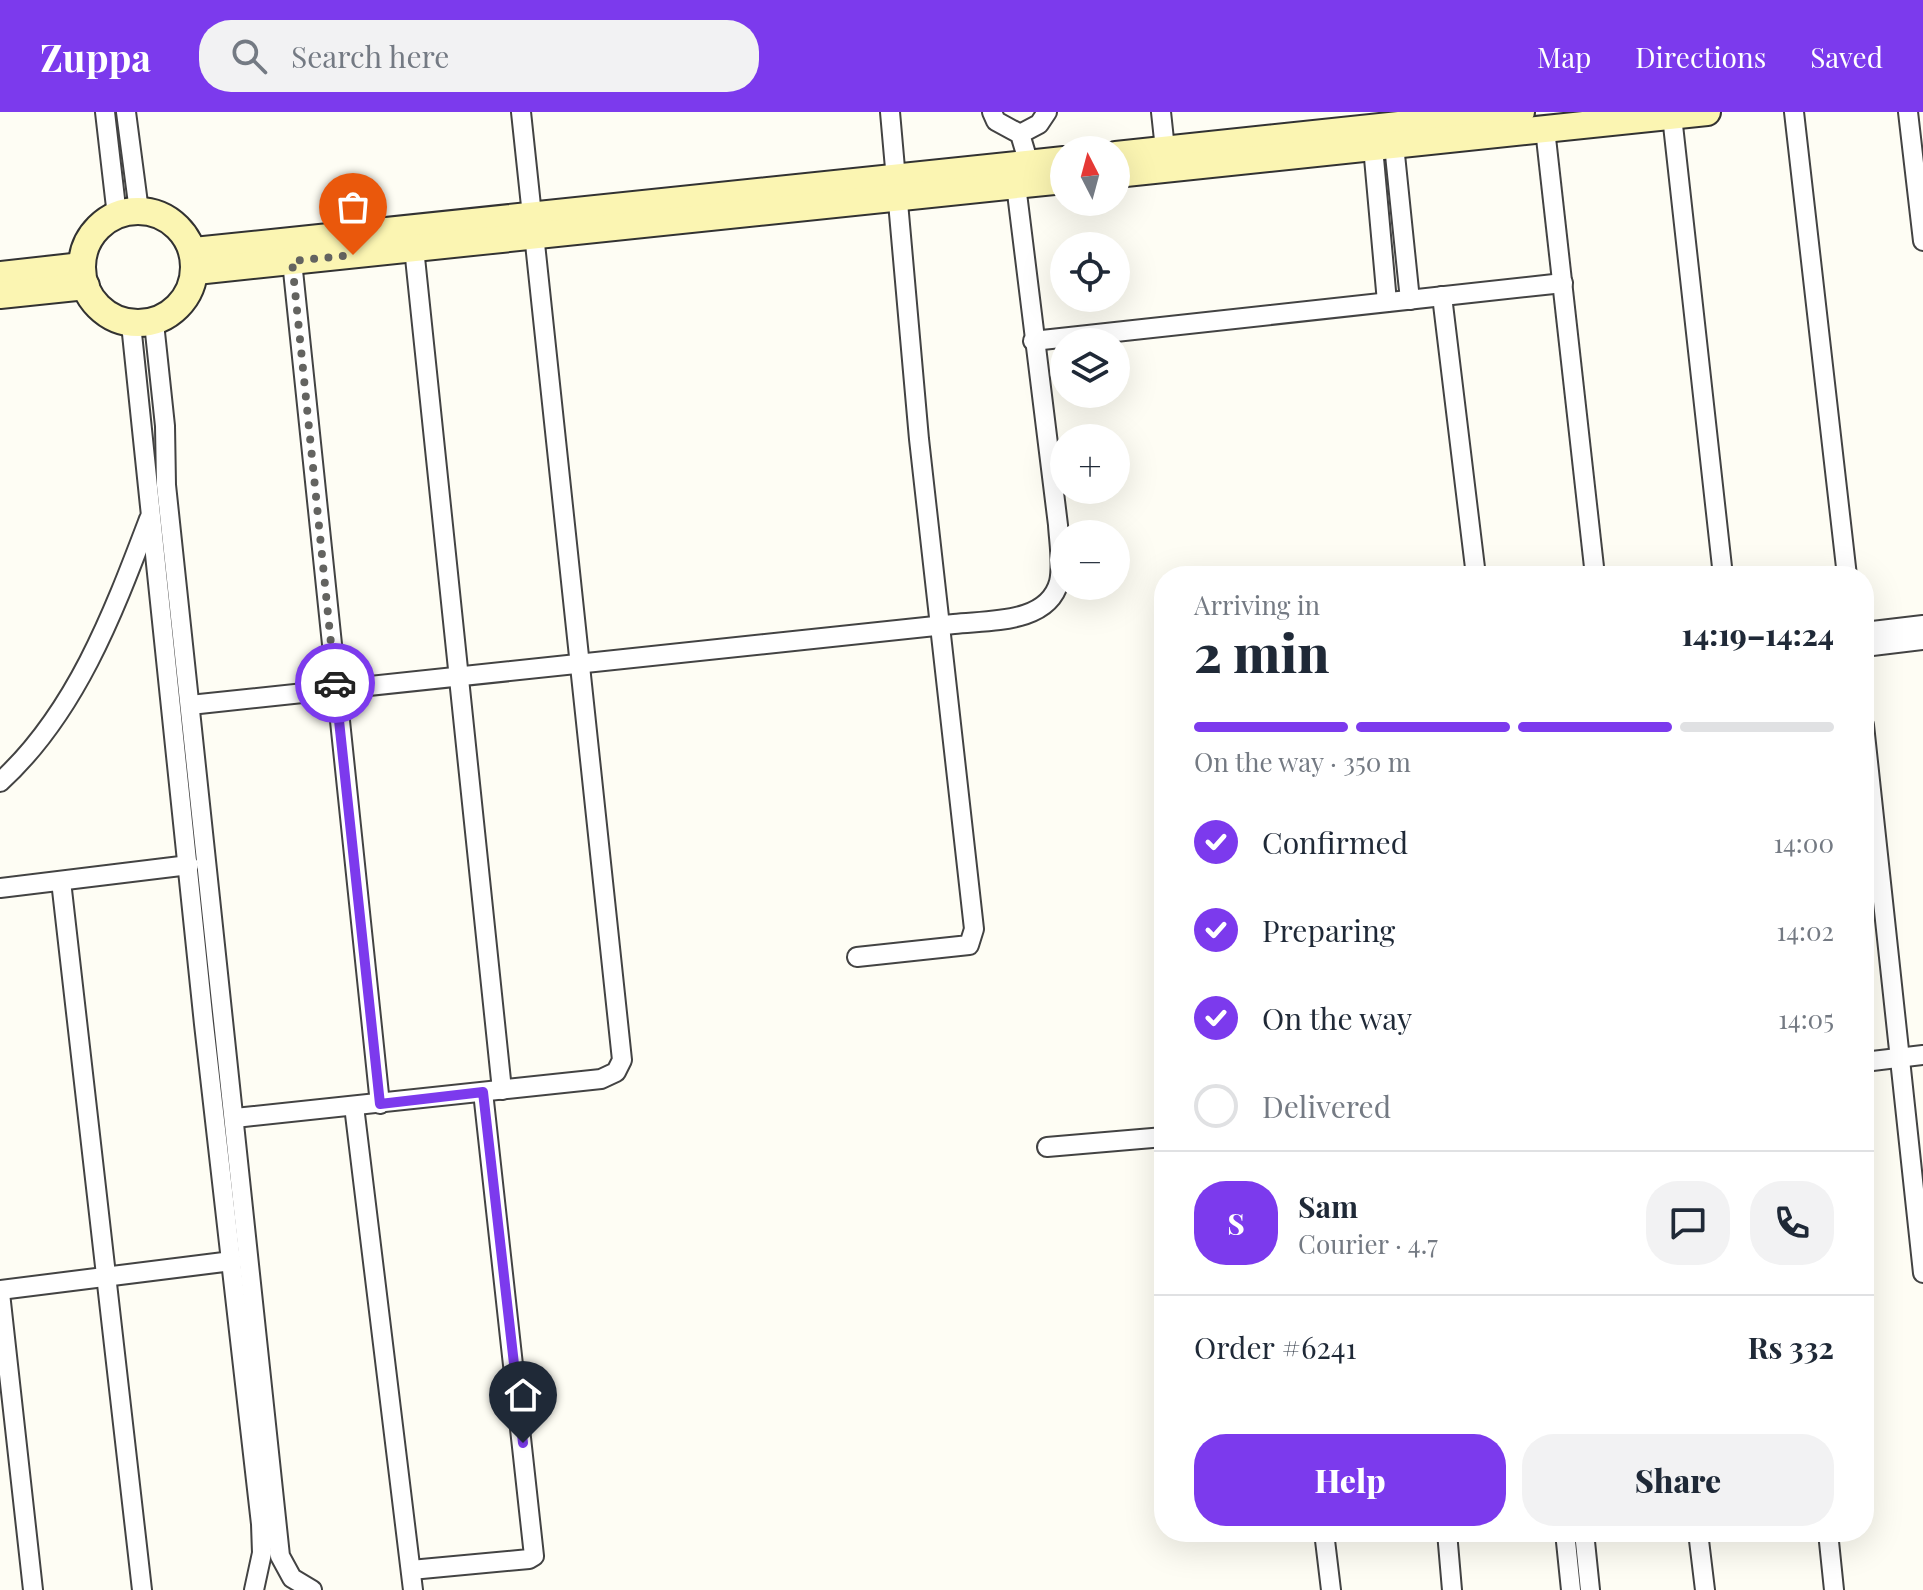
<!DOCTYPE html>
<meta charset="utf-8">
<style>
:root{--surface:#fff;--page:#f2f2f3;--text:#1f2937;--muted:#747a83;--line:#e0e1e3;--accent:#7c3aed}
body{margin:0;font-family:"Playfair Display",serif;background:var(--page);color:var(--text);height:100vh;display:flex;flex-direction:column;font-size:30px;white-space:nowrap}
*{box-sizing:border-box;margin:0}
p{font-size:26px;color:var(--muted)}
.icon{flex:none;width:44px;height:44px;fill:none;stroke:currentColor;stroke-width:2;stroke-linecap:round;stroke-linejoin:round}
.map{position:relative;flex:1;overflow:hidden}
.side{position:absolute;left:1154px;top:454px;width:720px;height:976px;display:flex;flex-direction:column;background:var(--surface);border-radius:32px;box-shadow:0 8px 32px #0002}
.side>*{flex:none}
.needle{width:52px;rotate:354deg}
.fabs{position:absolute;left:1050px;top:24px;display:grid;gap:16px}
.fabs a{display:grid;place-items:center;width:80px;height:80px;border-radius:50%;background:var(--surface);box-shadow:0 8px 32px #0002;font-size:40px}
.pin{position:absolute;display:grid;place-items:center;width:68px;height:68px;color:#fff;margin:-82px -34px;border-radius:50% 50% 50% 0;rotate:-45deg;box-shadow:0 0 8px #0007}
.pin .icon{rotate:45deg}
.courier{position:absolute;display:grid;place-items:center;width:80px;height:80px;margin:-40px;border:6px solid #7c3aed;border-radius:50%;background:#fff;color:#222;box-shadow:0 2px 10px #0007}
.headline em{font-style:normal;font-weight:800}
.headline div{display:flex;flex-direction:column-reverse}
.headline{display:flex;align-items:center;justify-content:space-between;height:136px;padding:0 40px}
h1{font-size:52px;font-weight:800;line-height:60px}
.bar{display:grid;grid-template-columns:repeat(4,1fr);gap:12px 8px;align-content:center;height:96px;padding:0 40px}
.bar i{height:10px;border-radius:6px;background:var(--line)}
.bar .current{background:var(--accent)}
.bar p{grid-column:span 4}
.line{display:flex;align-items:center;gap:20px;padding:0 40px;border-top:2px solid var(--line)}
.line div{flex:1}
.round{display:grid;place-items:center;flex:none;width:84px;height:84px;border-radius:32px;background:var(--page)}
ol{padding:0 40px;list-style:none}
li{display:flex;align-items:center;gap:24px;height:88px}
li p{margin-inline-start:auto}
li .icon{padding:8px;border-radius:50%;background:var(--accent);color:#fff;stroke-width:4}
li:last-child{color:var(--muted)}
li i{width:44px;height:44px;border:4px solid var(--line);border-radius:50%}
.cta{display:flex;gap:16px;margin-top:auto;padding:16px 40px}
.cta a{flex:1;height:92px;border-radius:32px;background:var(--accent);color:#fff;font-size:32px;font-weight:800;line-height:92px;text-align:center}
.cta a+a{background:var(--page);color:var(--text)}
header{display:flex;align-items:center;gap:48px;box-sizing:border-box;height:112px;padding:0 40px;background:var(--accent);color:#fff}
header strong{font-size:38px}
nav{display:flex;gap:44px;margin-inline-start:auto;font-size:28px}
.search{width:560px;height:72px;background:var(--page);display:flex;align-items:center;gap:20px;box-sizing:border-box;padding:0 28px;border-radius:32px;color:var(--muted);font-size:30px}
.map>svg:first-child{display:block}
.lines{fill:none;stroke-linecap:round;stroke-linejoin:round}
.street-casing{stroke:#434343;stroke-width:22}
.secondary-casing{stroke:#323232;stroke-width:30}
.street{stroke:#fff;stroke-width:18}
.secondary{stroke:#fbf5b2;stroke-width:26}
.done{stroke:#636360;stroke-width:8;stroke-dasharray:0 14.4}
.route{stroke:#7c3aed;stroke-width:10}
</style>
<header>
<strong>Zuppa</strong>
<div class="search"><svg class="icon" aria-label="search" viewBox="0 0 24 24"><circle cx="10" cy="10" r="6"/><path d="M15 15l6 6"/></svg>Search here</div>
<nav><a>Map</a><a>Directions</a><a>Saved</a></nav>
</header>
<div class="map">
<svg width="1923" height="1478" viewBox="0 0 1923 1478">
<rect width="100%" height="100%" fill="#fefdf4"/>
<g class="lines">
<!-- street casing -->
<g class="street-casing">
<g id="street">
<path d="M 105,0 L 117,104"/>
<path d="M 126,0 L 139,99"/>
<path d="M 992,0 L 996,9 L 1020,22 L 1029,52"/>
<path d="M 1161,0 L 1165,37"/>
<path d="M 1794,0 L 1847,464"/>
<path d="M 1908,0 L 1923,129"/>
<path d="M 1672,4 L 1723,464"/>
<path d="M 1545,17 L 1595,464"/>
<path d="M 1020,22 L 1039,12 L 1047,0"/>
<path d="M 1394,33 L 1410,188"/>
<path d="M 1373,35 L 1387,190"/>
<path d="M 414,136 L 502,978"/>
<path d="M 292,149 L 380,992"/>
<path d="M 1442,184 L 1476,464"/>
<path d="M 154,211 L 165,314 L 166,373 L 280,1444 L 292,1466 L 312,1478"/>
<path d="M 131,212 L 204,912 L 261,1412 L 262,1441 L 254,1478"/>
<path d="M 1033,229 L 1563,171"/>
<path d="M 1864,520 L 1923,513"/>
<path d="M 1864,535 L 1923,528"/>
<path d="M 190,593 L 954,512 C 989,508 1048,512 1059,470 C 1063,453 1059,430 1058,413 L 1016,73"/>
<path d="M 1864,613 L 1923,1161"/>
<path d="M 0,670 C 76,601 114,499 149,407"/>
<path d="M 61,769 L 142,1478"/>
<path d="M 0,776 L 189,753"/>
<path d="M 857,845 L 969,833 L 974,817 L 919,327 L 890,0"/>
<path d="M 1864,950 L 1923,943"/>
<path d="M 354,994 L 413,1478"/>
<path d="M 235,1006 L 601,967 L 616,960 L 622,948 L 521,0"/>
<path d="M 1047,1035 L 1164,1025"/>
<path d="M 0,1178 L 232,1149"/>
<path d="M 0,1181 L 33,1478"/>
<path d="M 1324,1420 L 1331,1478"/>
<path d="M 1447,1420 L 1452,1478"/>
<path d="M 1565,1420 L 1571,1478"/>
<path d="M 1584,1420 L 1590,1478"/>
<path d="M 1698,1420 L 1705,1478"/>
<path d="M 1828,1420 L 1834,1478"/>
<path d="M 411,1458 L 529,1447 L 534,1444 L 483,980"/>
</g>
</g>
<!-- secondary casing -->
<g class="secondary-casing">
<g id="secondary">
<path d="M 1116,43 L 1521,0"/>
<path d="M 1116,62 L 1707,0"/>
<circle cx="138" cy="155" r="56"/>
<path d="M 194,139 L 1064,48"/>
<path d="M 196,159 L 1064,68"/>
<path d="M 0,163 L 82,154"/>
<path d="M 0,183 L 86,174"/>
</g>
</g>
<!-- street -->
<use href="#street" class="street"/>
<!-- secondary -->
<use href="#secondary" class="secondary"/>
</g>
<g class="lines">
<!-- done -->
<path class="done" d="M 335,571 L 292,149 L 353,143"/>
<!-- route -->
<path class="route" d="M 335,571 L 380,992 L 483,980 L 523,1331"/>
</g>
</svg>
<div class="fabs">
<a><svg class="needle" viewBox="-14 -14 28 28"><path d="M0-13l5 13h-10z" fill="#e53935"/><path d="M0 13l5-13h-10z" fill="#747a83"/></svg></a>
<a><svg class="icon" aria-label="locate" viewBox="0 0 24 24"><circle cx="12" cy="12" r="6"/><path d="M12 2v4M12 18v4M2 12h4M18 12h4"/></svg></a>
<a><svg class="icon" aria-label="layers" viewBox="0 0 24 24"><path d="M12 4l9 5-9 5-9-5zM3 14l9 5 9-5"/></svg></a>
<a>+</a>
<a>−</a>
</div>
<div class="pin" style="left:353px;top:143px;background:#ea580c"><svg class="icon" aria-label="bag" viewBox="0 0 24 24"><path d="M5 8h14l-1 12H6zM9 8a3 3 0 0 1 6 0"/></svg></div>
<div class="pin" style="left:523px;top:1331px;background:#1f2937"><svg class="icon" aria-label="home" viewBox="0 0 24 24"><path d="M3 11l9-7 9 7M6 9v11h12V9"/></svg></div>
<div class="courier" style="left:335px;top:571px"><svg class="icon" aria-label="car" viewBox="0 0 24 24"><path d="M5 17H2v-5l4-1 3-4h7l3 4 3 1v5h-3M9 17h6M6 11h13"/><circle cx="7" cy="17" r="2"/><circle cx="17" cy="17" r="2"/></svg></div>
<section class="side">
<div class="headline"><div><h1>2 min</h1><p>Arriving in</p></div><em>14:19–14:24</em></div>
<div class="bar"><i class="current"></i><i class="current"></i><i class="current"></i><i></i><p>On the way · 350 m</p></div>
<ol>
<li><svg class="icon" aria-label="check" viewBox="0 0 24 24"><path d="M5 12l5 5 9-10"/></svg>Confirmed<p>14:00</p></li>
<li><svg class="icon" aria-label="check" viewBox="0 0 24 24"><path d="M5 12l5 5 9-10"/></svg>Preparing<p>14:02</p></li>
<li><svg class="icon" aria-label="check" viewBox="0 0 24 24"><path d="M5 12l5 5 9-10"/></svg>On the way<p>14:05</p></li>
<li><i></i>Delivered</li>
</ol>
<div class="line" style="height:144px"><b class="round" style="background:var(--accent);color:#fff">S</b><div><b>Sam</b><p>Courier · 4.7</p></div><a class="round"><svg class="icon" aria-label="chat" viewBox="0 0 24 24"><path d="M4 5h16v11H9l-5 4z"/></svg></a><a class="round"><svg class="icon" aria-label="phone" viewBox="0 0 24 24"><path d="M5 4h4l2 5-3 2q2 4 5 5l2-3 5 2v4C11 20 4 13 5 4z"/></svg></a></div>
<div class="line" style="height:104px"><div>Order #6241</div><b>Rs 332</b></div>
<div class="cta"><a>Help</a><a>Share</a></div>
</section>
</div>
